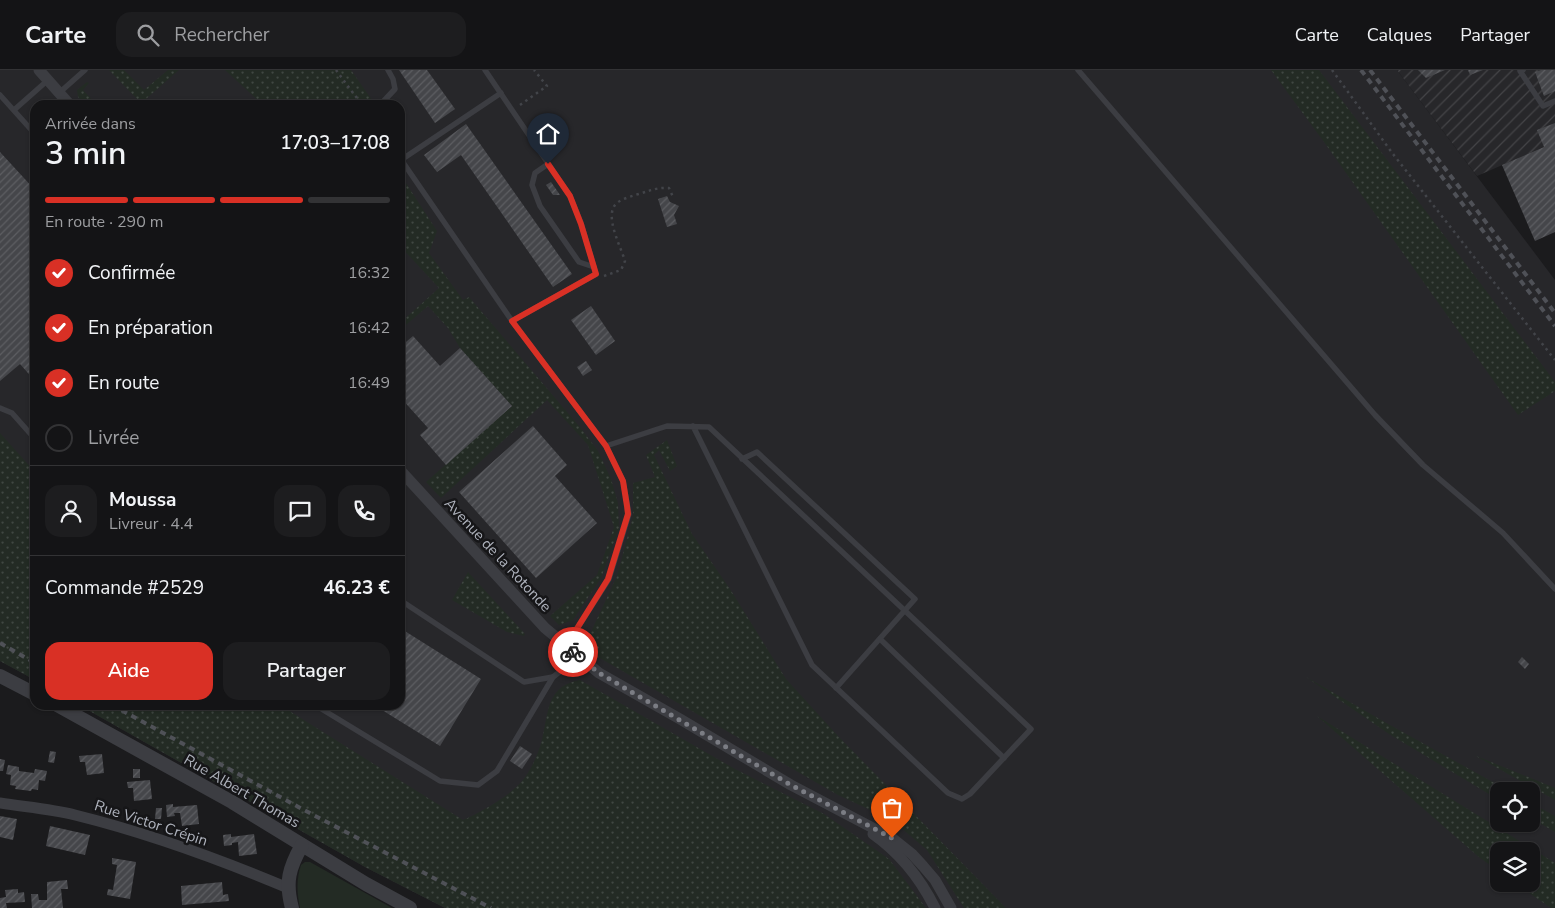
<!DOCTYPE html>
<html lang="fr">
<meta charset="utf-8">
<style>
:root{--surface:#141416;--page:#1d1d1f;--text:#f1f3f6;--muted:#9d9ea1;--line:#333335;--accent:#d93025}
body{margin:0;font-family:"Nunito Sans",sans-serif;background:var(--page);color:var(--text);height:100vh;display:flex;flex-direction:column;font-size:19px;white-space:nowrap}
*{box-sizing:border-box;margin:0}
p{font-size:16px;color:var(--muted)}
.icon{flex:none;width:28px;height:28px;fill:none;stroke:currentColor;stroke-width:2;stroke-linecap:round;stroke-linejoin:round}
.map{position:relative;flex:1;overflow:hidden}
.side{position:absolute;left:30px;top:30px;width:375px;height:610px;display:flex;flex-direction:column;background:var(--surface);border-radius:15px;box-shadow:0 1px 4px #0004,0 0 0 1px var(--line)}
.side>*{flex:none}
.fabs{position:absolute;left:1490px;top:712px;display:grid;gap:10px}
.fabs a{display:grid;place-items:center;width:50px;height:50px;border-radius:10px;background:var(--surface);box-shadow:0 1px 4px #0004,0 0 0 1px var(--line);font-size:25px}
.pin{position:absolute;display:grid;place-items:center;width:42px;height:42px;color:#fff;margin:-51px -21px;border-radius:50% 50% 50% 0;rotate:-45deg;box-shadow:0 0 5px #0007}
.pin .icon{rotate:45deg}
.courier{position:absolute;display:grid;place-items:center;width:50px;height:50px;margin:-25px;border:4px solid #d93025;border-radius:50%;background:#fff;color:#222;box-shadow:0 1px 6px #0007}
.overview em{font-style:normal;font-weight:600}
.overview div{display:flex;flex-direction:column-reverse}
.overview{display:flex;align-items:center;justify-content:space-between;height:85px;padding:0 15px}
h1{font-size:32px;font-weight:600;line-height:38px}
.bar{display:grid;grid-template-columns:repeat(4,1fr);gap:8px 5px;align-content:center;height:60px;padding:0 15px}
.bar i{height:6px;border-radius:4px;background:var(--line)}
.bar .current{background:var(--accent)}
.bar p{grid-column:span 4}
.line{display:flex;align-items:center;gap:12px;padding:0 15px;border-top:1px solid var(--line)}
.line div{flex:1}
.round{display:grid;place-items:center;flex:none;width:52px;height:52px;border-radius:15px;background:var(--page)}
ol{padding:0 15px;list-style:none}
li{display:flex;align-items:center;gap:15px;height:55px}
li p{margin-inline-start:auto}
li .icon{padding:5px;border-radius:50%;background:var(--accent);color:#fff;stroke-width:4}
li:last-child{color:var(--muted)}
li i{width:28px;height:28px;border:2px solid var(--line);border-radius:50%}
.action{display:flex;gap:10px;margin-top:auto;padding:10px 15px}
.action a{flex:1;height:58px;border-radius:15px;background:var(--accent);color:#fff;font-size:20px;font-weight:600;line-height:58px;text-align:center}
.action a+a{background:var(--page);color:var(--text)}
header{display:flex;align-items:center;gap:30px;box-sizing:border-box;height:70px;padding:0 25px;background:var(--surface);border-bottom:1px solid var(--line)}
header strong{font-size:24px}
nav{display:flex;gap:28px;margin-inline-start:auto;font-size:18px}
.search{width:350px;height:45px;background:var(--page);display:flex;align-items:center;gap:12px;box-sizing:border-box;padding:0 18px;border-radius:15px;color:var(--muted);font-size:19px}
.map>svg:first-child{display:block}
.built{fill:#27272a;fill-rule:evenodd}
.industrial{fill:url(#industrial-furrows)}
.grass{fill:url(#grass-dots)}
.park{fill:#232b24}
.building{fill:url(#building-hatch)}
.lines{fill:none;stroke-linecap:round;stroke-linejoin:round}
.path{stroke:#424449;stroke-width:2.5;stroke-dasharray:2.5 4;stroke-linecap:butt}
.service{stroke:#3c3d42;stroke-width:5.5}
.minor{stroke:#3c3d42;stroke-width:11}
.tertiary{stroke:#3c3d42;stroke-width:14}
.rail{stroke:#4f5157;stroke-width:4;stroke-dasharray:6 5;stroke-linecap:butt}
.done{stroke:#7b7d84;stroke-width:5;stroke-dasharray:0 9}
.route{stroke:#d93025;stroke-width:6}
.labels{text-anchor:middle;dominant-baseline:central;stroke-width:5;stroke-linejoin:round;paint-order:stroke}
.street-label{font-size:15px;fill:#aeb2bc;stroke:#161618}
</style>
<header>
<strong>Carte</strong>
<div class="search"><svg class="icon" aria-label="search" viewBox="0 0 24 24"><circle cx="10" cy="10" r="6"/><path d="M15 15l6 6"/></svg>Rechercher</div>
<nav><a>Carte</a><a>Calques</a><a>Partager</a></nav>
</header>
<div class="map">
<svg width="1555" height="838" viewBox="0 0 1555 838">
<defs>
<pattern id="industrial-furrows" width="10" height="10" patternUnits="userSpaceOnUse" patternTransform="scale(1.25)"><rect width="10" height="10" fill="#27272a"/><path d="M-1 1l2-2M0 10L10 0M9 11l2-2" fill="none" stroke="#444447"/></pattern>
<pattern id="grass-dots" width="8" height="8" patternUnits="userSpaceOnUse" patternTransform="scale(1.25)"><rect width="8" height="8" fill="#232b24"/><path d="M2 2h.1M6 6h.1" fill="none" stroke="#404742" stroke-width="1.8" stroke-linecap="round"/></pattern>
<pattern id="building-hatch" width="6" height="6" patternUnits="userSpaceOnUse" patternTransform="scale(1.25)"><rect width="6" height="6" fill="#45464a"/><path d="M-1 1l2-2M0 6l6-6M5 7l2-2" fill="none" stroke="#5d5e62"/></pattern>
</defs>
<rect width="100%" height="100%" fill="#1b1b1d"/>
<!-- built -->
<path class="built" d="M 0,0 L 1397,0 L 1555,210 L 1555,838 L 445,838 L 365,797 L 79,635 L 400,635 L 400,35 L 35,35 L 35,610 L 0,591 ZM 1499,721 L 1531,721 L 1531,754 L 1499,754 ZM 1499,781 L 1531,781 L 1531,814 L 1499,814 Z"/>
<!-- industrial -->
<path class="industrial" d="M 1397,0 L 1555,0 L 1555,72 L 1477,106 Z"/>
<!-- grass -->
<g class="grass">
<path d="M 109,0 L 124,0 L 144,20 L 168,0 L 179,0 L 139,35 L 134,35 L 138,30 Z"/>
<path d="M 225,0 L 351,0 L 372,30 L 369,35 L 263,35 Z"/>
<path d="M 1271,0 L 1319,0 L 1555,312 L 1555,321 L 1518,345 L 1324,72 Z"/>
<path d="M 87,12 L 89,13 L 83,20 L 97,35 L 85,35 L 78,27 L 77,20 Z"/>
<path d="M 400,104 L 437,161 L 429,183 L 463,230 L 469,227 L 579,356 L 598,381 L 611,409 L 618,433 L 619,458 L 601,508 L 573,550 L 559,555 L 550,546 L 597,505 L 614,457 L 588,375 L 547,330 L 441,428 L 426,412 L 512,336 L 460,278 L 448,258 L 428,236 L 400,260 L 400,253 L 439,218 L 400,176 Z"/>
<path d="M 0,363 L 35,402 L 35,610 L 0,591 Z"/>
<path d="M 667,370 L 677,396 L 670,401 L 659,380 L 654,385 L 692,464 L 730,519 L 786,609 L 838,666 L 1006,838 L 964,838 L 927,780 L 892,750 L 838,725 L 598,587 L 590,564 L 617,506 L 633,446 L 633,413 L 655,407 L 646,385 Z"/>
<path d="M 468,502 L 525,564 L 524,566 L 507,562 L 452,530 Z"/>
<path d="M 1306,607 L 1390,655 L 1509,721 L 1499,721 L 1499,730 L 1389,664 Z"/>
<path d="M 580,610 L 735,699 L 824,744 L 889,789 L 926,838 L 445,838 L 365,797 L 79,635 L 280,635 L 463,750 C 481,742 510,726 523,710 C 533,697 540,680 543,665 C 549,638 548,616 580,610 Z"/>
<path d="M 1317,646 L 1555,793 L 1555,838 L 1551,838 L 1516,814 L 1531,814 L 1531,781 L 1499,781 L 1499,801 L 1480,788 Z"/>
<path d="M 1474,685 L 1555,718 L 1555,730 Z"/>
<path d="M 1531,733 L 1555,746 L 1555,762 L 1531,748 Z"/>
</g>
<!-- park -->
<path class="park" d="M 305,792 L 310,792 L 392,838 L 300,838 C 297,824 296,809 301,795 Z"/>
<!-- building -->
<g class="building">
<path d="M 399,0 L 427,0 L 455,39 L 435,53 Z"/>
<path d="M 1418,0 L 1445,0 L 1426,8 Z"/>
<path d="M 1468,0 L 1483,0 L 1470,5 Z"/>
<path d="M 1541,0 L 1555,0 L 1555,21 L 1544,26 L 1535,2 Z"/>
<path d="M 1555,53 L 1555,162 L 1535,171 L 1502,95 L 1544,77 L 1537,60 Z"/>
<path d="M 466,54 L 572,204 L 553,217 L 461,85 L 437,102 L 424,85 Z"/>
<path d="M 0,82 L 35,120 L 35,311 L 20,294 L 0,311 Z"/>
<path d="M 551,112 L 560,125 L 553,125 L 546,115 Z"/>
<path d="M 667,126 L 670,132 L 679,136 L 674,145 L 677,154 L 667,157 L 658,129 Z"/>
<path d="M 591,236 L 615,271 L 596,285 L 571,250 Z"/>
<path d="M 413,266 L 440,296 L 460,278 L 512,336 L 446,395 L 420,365 L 428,358 L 400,327 L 400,277 Z"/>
<path d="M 586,291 L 592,300 L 583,306 L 577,297 Z"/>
<path d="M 533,356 L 567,395 L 555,406 L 597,453 L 536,508 L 459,422 Z"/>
<path d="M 400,558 L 481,609 L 440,676 L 374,635 L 400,635 Z"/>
<path d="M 1522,587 L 1529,594 L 1525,599 L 1518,592 Z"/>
<path d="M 520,676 L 532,684 L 522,699 L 510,691 Z"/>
<path d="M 50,681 L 56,682 L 54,693 L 48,692 Z"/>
<path d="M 102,684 L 104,703 L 87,705 L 85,692 L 80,692 L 79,686 Z"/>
<path d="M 0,689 L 5,690 L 3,701 L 0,701 Z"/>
<path d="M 8,695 L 19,697 L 19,701 L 34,703 L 35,699 L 47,701 L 45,711 L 39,710 L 38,720 L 32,719 L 31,721 L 15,719 L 16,716 L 10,715 L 11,705 L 6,704 Z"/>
<rect x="133" y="699" width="7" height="9"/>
<path d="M 150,710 L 152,729 L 134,731 L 133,718 L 128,718 L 127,712 Z"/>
<path d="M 173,734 L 173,737 L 197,735 L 199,754 L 182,756 L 180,743 L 174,743 L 175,746 L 167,747 L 166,735 Z"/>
<path d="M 156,738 L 162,738 L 161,749 L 155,749 Z"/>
<path d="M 0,746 L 17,749 L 13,770 L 0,767 Z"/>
<path d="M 50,756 L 90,765 L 85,785 L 46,776 Z"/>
<path d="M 231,764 L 231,767 L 254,764 L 257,784 L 239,786 L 238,772 L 232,773 L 232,775 L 224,776 L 223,765 Z"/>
<path d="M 112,788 L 136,792 L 130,829 L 107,825 L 108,819 L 113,820 L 117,795 L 112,794 Z"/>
<path d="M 67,810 L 68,819 L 61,819 L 63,838 L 32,838 L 31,824 L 38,824 L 39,830 L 47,830 L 47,812 Z"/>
<path d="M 222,812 L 223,825 L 228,824 L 229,831 L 182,835 L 181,816 Z"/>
<path d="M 18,819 L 18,823 L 24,822 L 25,832 L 6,833 L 7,838 L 0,838 L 0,828 L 6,827 L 5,820 Z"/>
</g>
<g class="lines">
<!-- path -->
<g class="path">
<path d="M 336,0 L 362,35"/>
<path d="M 1332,0 L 1393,84 L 1555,290"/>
<path d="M 520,35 L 547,16 L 534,0"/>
<path d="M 604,206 L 621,200 L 625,191 C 621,177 603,144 617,133 C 622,129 629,127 635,125 C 647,122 656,117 669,118 L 673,127"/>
</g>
<!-- service -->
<g class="service">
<path d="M 485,0 L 570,126 L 581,153 L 596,204 L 512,251"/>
<path d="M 1078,0 L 1375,345 L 1423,395 L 1503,463 L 1555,519"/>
<path d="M 1523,0 L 1520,1 L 1543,36 L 1555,31"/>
<path d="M 59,23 L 85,0"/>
<path d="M 0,25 L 35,64"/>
<path d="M 380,35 L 395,19 L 393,9 L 388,0"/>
<path d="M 14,40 L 48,10"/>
<path d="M 400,88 L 512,251 L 606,376 L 623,411 L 629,444 L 609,509 L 566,576"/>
<path d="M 401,90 L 501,23"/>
<path d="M 548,94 L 535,103 L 532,115 L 540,136 L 579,192 L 594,197"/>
<path d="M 0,338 L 12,343 L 35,369"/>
<path d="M 606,376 L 667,356 L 709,357 L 1031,659 L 970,724 L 962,729 L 948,723 L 812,595 L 693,356"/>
<path d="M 742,389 L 757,382 L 915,529 L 836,618"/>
<path d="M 400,530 L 524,612 L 553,607"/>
<path d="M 880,569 L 1004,688"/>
<path d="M 315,635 L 440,711 L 478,715 L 497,701 L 553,607 L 579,587"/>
</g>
<!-- minor -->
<g class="minor">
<path d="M 39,0 L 70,35"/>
<path d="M 400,400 L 545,558 L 599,603 L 680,649 L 791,715 L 892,768 L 912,784 L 923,796 L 935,810 L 951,838"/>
<path d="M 0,733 C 25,737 51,739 75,745 C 148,763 219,789 288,818"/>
<path d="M 873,764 C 900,783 920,808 935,838"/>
</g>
<!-- tertiary -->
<g class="tertiary">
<path d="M 0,606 L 35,624"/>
<path d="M 57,635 L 232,732 L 366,814 L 410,838"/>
<path d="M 292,838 C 285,812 289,798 302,775"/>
</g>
<!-- rail -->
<g class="rail">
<path d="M 1361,0 L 1555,256"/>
<path d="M 1370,0 L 1555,243"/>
<path d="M 0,573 L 35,593"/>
<path d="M 112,635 L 304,740 L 491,838"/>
</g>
</g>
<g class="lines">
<!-- done -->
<path class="done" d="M 573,582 L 599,603 L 791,715 L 892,768"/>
<!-- route -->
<path class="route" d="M 548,94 L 570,126 L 581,154 L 596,204 L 512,251 L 606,376 L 623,411 L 627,436 L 628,444 L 608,509 L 566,576 L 573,582"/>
</g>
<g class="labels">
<!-- street labels -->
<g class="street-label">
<text transform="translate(498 485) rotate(47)">Avenue de la Rotonde</text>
<text transform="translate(242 721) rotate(30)">Rue Albert Thomas</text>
<text transform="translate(151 753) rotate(18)">Rue Victor Crépin</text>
</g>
</g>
</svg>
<div class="fabs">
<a><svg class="icon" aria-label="locate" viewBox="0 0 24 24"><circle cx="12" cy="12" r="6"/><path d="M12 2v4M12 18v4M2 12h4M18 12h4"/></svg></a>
<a><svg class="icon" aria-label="layers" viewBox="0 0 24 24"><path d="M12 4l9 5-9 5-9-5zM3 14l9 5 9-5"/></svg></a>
</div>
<div class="pin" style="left:892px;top:768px;background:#ea580c"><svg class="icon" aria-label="bag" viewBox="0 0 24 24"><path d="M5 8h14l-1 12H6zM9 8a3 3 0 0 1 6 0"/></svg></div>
<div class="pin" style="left:548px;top:94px;background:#1f2937"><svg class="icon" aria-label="home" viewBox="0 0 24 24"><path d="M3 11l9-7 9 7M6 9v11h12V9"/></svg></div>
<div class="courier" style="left:573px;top:582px"><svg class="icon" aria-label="bike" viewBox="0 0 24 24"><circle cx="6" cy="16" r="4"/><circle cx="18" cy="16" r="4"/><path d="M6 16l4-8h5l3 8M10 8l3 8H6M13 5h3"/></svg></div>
<section class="side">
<div class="overview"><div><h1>3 min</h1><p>Arrivée dans</p></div><em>17:03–17:08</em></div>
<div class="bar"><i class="current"></i><i class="current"></i><i class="current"></i><i></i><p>En route · 290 m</p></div>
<ol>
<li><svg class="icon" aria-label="check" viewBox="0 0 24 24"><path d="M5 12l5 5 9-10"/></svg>Confirmée<p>16:32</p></li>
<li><svg class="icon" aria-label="check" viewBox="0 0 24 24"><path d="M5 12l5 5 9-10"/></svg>En préparation<p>16:42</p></li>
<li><svg class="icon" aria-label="check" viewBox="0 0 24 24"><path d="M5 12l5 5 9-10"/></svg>En route<p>16:49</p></li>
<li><i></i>Livrée</li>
</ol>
<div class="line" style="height:90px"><a class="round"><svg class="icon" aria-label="person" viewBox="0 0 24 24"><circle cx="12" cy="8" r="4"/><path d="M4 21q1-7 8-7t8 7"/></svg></a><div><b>Moussa</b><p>Livreur · 4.4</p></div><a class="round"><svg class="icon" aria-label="chat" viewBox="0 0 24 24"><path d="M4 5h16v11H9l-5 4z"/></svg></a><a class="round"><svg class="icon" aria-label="phone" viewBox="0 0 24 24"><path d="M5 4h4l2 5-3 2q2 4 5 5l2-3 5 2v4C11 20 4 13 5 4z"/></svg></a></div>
<div class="line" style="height:65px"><div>Commande #2529</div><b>46.23 €</b></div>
<div class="action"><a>Aide</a><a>Partager</a></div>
</section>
</div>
